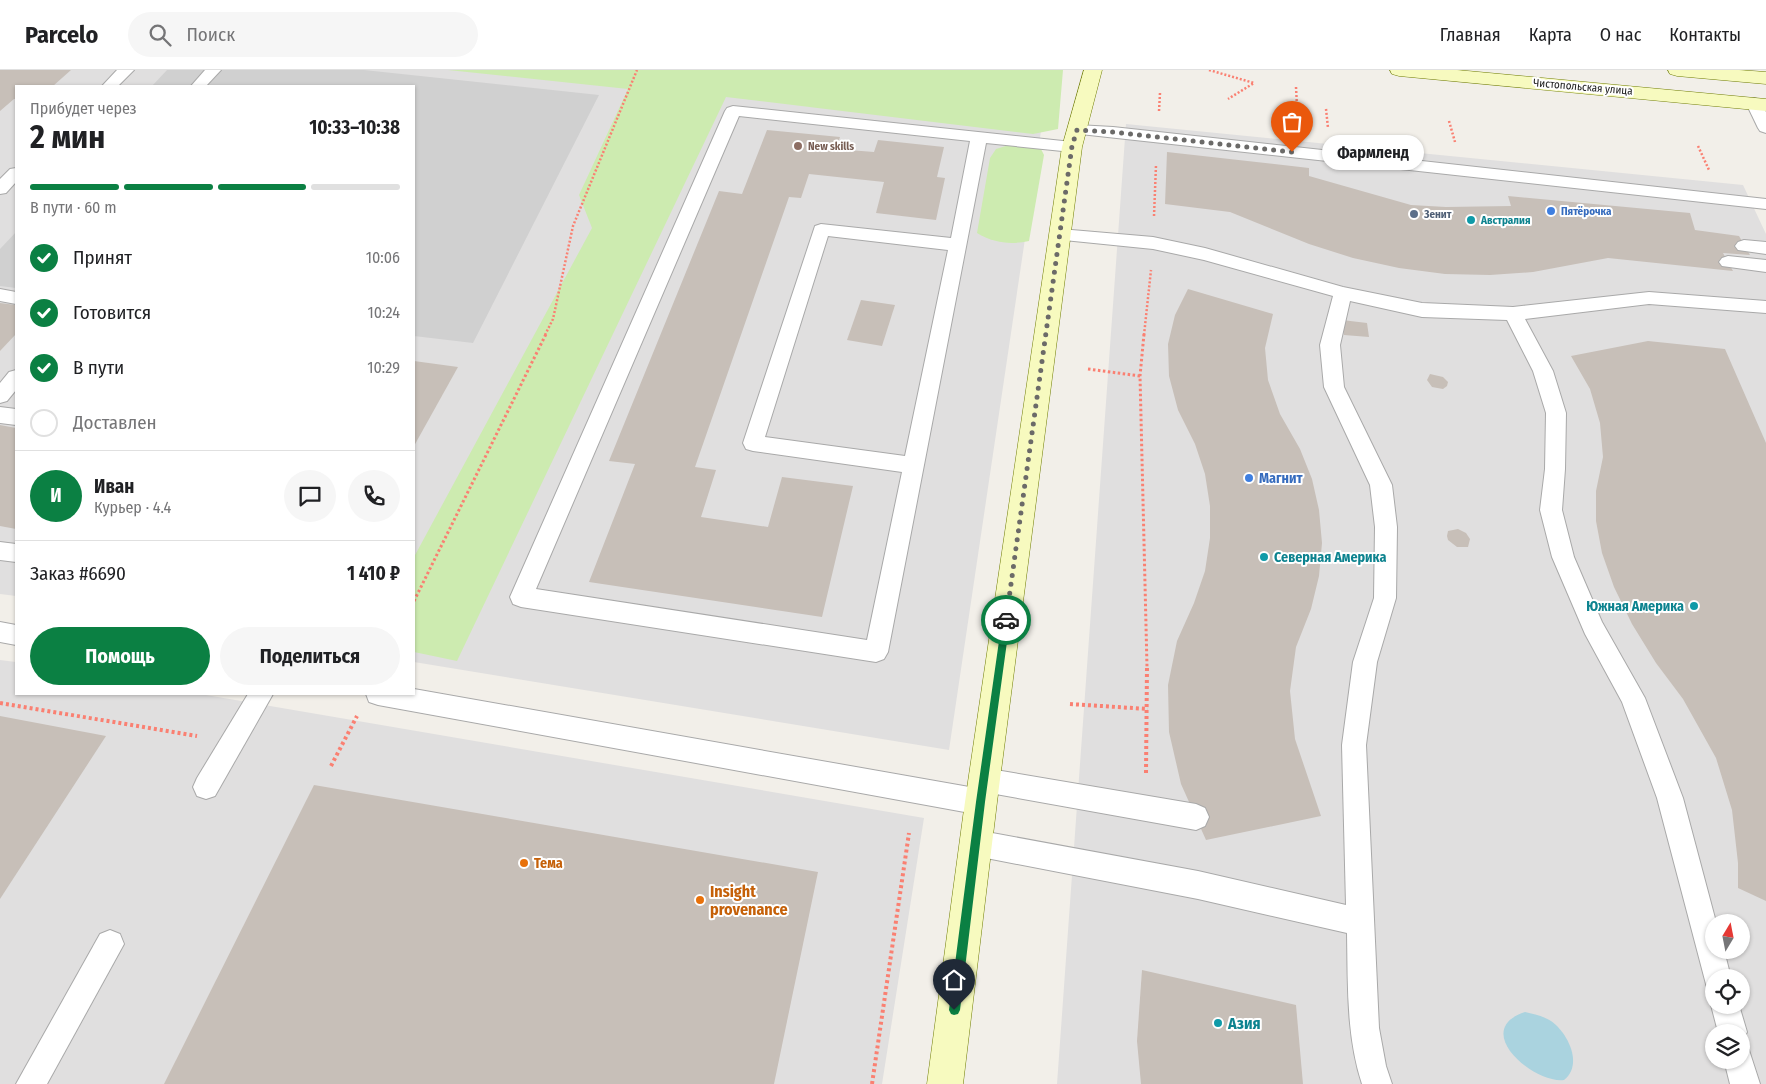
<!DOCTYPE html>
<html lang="ru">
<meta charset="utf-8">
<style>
:root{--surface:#fff;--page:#f6f6f6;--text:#202124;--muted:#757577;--line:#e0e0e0;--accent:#0b8043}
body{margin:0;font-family:"Fira Sans Condensed",sans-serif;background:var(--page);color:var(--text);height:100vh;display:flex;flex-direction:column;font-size:19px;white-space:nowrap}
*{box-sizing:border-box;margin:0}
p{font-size:16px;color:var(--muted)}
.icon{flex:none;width:28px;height:28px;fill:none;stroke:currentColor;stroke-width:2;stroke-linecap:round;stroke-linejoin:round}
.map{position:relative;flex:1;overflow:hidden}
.side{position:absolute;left:15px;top:15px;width:400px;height:610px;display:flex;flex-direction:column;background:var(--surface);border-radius:0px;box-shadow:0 1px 4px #0004}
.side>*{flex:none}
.needle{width:32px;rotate:10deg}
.tools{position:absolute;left:1705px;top:844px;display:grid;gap:10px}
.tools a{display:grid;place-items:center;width:45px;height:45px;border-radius:50%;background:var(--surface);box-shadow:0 1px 4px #0004;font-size:25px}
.pin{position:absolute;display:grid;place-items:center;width:42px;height:42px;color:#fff;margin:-51px -21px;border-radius:50% 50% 50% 0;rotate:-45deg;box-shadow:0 0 5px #0007}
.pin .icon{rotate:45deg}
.courier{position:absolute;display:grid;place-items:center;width:50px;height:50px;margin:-25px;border:4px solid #0b8043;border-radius:50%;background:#fff;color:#222;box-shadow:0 1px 6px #0007}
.bubble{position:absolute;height:35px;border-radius:18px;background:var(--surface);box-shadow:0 1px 4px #0004;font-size:16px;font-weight:700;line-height:35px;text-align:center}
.summary em{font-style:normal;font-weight:700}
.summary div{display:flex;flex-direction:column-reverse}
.summary{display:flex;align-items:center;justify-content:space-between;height:85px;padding:0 15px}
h1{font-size:32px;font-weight:700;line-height:38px}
.bar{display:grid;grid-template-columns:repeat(4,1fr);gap:8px 5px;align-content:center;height:60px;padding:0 15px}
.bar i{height:6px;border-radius:4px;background:var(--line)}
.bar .current{background:var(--accent)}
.bar p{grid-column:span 4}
.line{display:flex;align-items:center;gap:12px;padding:0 15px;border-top:1px solid var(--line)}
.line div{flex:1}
.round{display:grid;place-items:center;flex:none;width:52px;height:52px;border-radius:26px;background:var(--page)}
ol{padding:0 15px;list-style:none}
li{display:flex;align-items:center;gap:15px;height:55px}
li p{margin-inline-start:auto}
li .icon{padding:5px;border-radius:50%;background:var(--accent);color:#fff;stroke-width:4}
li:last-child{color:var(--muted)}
li i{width:28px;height:28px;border:2px solid var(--line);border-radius:50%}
.primary-button{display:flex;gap:10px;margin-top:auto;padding:10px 15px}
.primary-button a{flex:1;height:58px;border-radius:30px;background:var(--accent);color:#fff;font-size:20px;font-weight:700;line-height:58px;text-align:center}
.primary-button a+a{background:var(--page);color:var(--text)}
header{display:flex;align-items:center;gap:30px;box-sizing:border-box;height:70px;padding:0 25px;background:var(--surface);border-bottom:1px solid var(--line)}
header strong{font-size:24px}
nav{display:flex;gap:28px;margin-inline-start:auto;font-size:18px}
.search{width:350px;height:45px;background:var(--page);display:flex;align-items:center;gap:12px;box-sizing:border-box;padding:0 18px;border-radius:28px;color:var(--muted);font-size:19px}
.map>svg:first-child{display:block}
.residential{fill:#e0dfdf;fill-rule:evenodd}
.religious{fill:#d0d0d0}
.grass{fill:#cdebb0}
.water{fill:#aad3df}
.building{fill:#c7bfb8}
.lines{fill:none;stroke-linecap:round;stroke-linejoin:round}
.lane-casing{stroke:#a9a9a9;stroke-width:2}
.secondary-casing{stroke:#707d05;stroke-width:1}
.path-far2{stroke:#fa8072;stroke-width:2.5;stroke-dasharray:2 2;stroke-linecap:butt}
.path-far1{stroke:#fa8072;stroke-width:3;stroke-dasharray:2.5 2.5;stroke-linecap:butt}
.path{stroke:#fa8072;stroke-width:4;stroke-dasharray:3 3;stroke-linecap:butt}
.lane{fill:#fff;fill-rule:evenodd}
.secondary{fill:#f7fabf;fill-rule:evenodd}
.route{fill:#0b8043}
.done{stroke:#6b6a68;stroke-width:5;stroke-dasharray:0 9}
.education-dot{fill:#8d6e63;stroke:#fff;stroke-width:2}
.shop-dot{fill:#3f7fe0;stroke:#fff;stroke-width:2}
.service-dot{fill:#5c6f8a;stroke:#fff;stroke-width:2}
.culture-dot{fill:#0f9aa8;stroke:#fff;stroke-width:2}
.food-dot{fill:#e8710a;stroke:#fff;stroke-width:2}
.labels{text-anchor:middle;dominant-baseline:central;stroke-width:4;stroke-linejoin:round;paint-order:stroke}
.far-street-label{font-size:11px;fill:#222;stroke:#fff}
.far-education-label{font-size:11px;font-weight:bold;fill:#785e54;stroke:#fff;text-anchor:start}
.far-shop-label{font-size:11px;font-weight:bold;fill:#366cbe;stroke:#fff;text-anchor:start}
.far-service-label{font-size:11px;font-weight:bold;fill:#4e5e75;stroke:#fff;text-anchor:start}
.far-culture-label{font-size:11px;font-weight:bold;fill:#0d838f;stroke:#fff;text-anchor:start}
.shop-label{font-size:14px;font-weight:bold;fill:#366cbe;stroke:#fff;text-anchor:start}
.culture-label{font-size:14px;font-weight:bold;fill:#0d838f;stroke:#fff;text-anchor:start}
.food-label{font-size:14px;font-weight:bold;fill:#c56008;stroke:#fff;text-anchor:start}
.near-food-label{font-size:16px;font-weight:bold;fill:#c56008;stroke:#fff;text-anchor:start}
.near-culture-label{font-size:16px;font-weight:bold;fill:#0d838f;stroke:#fff;text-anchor:start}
</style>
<header>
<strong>Parcelo</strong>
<div class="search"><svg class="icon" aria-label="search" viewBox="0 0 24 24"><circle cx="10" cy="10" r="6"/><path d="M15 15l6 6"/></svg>Поиск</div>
<nav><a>Главная</a><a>Карта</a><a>О нас</a><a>Контакты</a></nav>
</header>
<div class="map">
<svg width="1766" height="1014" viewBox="0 0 1766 1014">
<rect width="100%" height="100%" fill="#f2efe9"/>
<!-- residential -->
<g class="residential">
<path d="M 0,0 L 640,0 L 1044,41 L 949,680 L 414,592 L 414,16 L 16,16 L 16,526 L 0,524 Z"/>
<path d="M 1126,54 L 1743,115 L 1766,164 L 1766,1014 L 1057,1014 ZM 1714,852 L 1741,852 L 1741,880 L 1714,880 ZM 1714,908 L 1741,908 L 1741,935 L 1714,935 ZM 1714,962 L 1741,962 L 1741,990 L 1714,990 Z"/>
<path d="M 0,590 L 16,592 L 16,624 L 200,624 L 924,748 L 882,1014 L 0,1014 Z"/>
</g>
<!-- religious -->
<g class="religious">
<path d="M 167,0 L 364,0 L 599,25 L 473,273 L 414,266 L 414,16 L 152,16 Z"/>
<path d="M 16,162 L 16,218 L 0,216 L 0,179 Z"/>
</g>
<!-- grass -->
<g class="grass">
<path d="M 448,0 L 1063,0 L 1058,59 L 1033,64 L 726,27 L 457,591 L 414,582 L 414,487 L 592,158 L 579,125 L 628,19 Z"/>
<path d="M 1009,75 L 1041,79 L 1044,85 L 1029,171 C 1010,175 994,173 977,163 L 990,88 L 996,79 Z"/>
</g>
<!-- water -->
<path class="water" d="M 1525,942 C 1534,944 1543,946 1551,951 C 1567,962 1584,994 1564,1010 C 1534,1014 1470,960 1525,942 Z"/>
<!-- building -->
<g class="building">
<path d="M 0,0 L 71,0 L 53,16 L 16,16 L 16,29 L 14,29 L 0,41 Z"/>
<path d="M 767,60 L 840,67 L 836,79 L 874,82 L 878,70 L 944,77 L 937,107 L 945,108 L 936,150 L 876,143 L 884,112 L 809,104 L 801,128 L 789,127 L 695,397 L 716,400 L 701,447 L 768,457 L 782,407 L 853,416 L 822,547 L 589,512 L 635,394 L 609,391 L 719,121 L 742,124 Z"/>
<path d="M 1167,82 L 1309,98 L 1309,106 L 1411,135 L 1446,137 L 1511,136 L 1508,126 L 1690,143 L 1695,160 L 1739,166 L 1750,185 L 1723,183 L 1733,201 L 1608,188 L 1533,202 L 1490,205 L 1445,204 L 1399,198 L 1353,188 L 1309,174 L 1230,142 L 1165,134 Z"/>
<path d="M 1188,219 L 1273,244 L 1265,278 L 1268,310 L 1280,344 L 1300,379 L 1312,409 L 1319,440 L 1322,473 L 1319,506 L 1311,539 L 1296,577 L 1290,621 L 1295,669 L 1321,746 L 1206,770 L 1181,714 L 1169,662 L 1168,615 L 1177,571 L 1194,533 L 1205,501 L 1210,468 L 1210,436 L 1205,404 L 1195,374 L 1178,340 L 1169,306 L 1168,274 L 1175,245 Z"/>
<path d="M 861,230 L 895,235 L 882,276 L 847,270 Z"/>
<path d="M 0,233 L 16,235 L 16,264 L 0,281 Z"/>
<path d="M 1342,250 L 1367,253 L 1369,267 L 1344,265 Z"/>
<path d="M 1648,271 L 1725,279 L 1766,373 L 1766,831 L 1738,818 L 1738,793 L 1732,740 L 1716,688 L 1683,629 L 1656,593 L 1632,554 L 1614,517 L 1602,483 L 1596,451 L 1596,421 L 1603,387 L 1600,353 L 1590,319 L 1571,286 Z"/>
<path d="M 414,291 L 458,297 L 414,376 Z"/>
<path d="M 1430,304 L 1443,307 L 1448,312 L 1447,316 L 1443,319 L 1432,317 L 1427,310 Z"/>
<path d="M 0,355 L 16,358 L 16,459 L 0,456 Z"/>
<path d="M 1458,459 L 1466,463 L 1470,469 L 1468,477 L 1457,477 L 1448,470 L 1447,466 L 1448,461 Z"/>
<path d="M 0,646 L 106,666 L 0,829 Z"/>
<path d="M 314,715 L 818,802 L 774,1014 L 164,1014 Z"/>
<path d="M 1142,900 L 1296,935 L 1303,1014 L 1141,1014 L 1137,971 Z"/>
</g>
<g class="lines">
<!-- lane casing -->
<g class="lane-casing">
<g id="lane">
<path d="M 117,0 L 134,0 L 118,16 L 102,16 Z"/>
<path d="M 205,0 L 221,0 L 206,16 L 191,16 Z"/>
<path d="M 1754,28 L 1760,30 L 1766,42 L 1766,63 L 1760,61 L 1758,58 L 1746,33 L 1748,30 Z"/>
<path d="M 733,36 L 1072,72 L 1078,74 L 1080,77 L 1078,80 L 1072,82 L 986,73 L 888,582 L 884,589 L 876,592 L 521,537 L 513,534 L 510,527 L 725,41 L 727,38 ZM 739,46 L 970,71 L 951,168 L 821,154 L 815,156 L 743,373 L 746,379 L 753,381 L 902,402 L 867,570 L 536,519 ZM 828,166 L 948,180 L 905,386 L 765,367 Z"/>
<path d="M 1077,55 L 1113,57 L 1766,129 L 1766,139 L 1071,63 L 1069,60 L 1071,57 Z"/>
<path d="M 16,98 L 16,112 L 6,123 L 0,124 L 0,109 L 10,99 Z"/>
<path d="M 1060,159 L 1153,167 L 1205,178 L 1343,217 L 1422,233 L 1513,237 L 1649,222 L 1766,231 L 1766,243 L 1649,234 L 1525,249 L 1553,301 L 1566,343 L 1565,399 L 1562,440 L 1574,487 L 1602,552 L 1645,628 L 1683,728 L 1716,852 L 1714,852 L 1714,880 L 1724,880 L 1731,908 L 1714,908 L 1714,921 L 1707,918 L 1657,728 L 1622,632 L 1585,564 L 1552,487 L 1540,440 L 1545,399 L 1546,343 L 1533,301 L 1507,250 L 1422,247 L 1350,231 L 1340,275 L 1344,317 L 1392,415 L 1397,457 L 1396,528 L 1377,592 L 1366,675 L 1379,958 L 1386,996 L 1392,1014 L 1362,1014 C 1346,965 1348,914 1347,863 L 1198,829 L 976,786 L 967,782 L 963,773 L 967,764 L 976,760 L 1198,801 L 1346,835 L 1342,675 L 1353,592 L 1374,528 L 1375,457 L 1370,415 L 1324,317 L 1320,275 L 1333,226 L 1204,190 L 1153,179 L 1054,169 L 1051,165 L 1054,161 Z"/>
<path d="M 1744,170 L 1766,172 L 1766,184 L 1738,180 L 1735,176 L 1738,172 Z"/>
<path d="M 1728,186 L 1766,190 L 1766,202 L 1722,196 L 1719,192 L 1722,188 Z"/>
<path d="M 0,219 L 16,222 L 16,234 L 0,231 Z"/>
<path d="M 16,300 L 16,320 L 7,331 L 0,333 L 0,313 L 9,302 Z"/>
<path d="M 0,337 L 16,339 L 16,355 L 0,353 Z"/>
<path d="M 0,472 L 16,474 L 16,492 L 0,490 Z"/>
<path d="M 0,552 L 16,555 L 16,575 L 0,572 Z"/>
<path d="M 414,619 L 975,718 L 971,710 L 975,701 L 984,698 L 1196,734 L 1205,738 L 1209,747 L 1205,756 L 1196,760 L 990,723 L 994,732 L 990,741 L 981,745 L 378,635 L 369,632 L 366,624 L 414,624 Z"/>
<path d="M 248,624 L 273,624 L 215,726 L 206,729 L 197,726 L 193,717 L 197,708 Z"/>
<path d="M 110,860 L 120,864 L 124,874 L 47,1014 L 16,1014 L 100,864 Z"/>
<path d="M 1714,927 L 1714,935 L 1739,935 L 1747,962 L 1742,972 L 1741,962 L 1718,962 L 1711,935 Z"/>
<path d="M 1741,976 L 1749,980 L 1760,1014 L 1730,1014 L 1724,990 L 1741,990 Z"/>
</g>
</g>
<!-- secondary casing -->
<g class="secondary-casing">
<g id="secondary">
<path d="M 1084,0 L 1102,0 L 1082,77 L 997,732 L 963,1014 L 927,1014 L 965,732 L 1062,77 Z"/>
<path d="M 1390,0 L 1457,0 L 1766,29 L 1766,41 L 1399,6 L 1392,4 Z"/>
<path d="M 1668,0 L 1739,0 L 1766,2 L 1766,14 L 1677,6 L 1670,4 Z"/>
</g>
</g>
<!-- path-far2 -->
<g class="path-far2">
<path d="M 1209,0 L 1254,13 L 1228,29"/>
<path d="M 1296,17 L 1297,36"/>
<path d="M 1326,39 L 1328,58"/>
<path d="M 1159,41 L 1160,23"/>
<path d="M 1449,51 L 1455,72"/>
<path d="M 1698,76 L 1709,100"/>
<path d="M 1154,146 L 1156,95"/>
<path d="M 545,265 L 553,249 L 573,156 L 637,0"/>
<path d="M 1144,265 L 1151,200"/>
</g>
<!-- path-far1 -->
<g class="path-far1">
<path d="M 1144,264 L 1140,306 L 1147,597"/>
<path d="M 1088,299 L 1140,306"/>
<path d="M 414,531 L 546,264"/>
</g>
<!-- path -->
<g class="path">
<path d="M 0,633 L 197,666"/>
<path d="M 1070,634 L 1148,639"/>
<path d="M 331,696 L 357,646"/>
<path d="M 1146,703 L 1147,596"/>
<path d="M 872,1014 L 909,763"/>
</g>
<!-- lane -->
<use href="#lane" class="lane"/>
<!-- secondary -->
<use href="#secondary" class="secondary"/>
</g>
<!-- route -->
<path class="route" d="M 1006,546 L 1010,550 L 985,732 L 960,940 L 958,944 L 954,945 L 951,944 L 949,940 L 976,732 L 1002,550 Z"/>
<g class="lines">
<!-- done -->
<path class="done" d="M 1006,550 L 1072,76 L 1077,60 L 1113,62 L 1292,82"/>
</g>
<!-- markers -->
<circle class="education-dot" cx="798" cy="76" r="5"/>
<g class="shop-dot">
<circle cx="1551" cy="141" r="5"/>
<circle cx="1249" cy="408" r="5"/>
</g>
<circle class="service-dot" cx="1414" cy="144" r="5"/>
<g class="culture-dot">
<circle cx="1471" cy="150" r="5"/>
<circle cx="1264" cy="487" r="5"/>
<circle cx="1694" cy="536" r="5"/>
<circle cx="1218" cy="953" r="5"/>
</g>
<g class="food-dot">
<circle cx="524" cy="793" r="5"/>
<circle cx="700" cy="830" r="5"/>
</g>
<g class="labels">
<!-- far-street labels -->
<g class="far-street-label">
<text transform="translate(1583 17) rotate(5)">Чистопольская улица</text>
</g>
<!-- far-education labels -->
<g class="far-education-label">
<text x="808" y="76">New skills</text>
</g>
<!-- far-shop labels -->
<g class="far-shop-label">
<text x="1561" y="141">Пятёрочка</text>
</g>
<!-- far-service labels -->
<g class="far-service-label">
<text x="1424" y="144">Зенит</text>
</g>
<!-- far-culture labels -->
<g class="far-culture-label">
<text x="1481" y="150">Австралия</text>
</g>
<!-- shop labels -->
<g class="shop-label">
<text x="1259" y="408">Магнит</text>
</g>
<!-- culture labels -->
<g class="culture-label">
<text x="1274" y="487">Северная Америка</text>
<text x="1684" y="536" text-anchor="end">Южная Америка</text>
</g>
<!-- food labels -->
<g class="food-label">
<text x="534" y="793">Тема</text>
</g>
<!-- near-food labels -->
<g class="near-food-label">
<text x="710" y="821">Insight<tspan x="710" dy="18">provenance</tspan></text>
</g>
<!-- near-culture labels -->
<g class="near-culture-label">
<text x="1228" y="953">Азия</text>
</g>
</g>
</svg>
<div class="tools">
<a><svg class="needle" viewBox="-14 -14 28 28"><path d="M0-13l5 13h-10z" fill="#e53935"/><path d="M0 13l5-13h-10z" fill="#757577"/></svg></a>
<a><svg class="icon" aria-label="locate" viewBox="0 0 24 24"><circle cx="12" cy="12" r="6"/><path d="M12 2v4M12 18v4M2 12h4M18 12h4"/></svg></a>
<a><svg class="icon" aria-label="layers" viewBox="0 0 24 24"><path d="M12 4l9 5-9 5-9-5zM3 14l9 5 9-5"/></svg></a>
</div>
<div class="pin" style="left:1292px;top:82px;background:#ea580c"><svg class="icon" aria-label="bag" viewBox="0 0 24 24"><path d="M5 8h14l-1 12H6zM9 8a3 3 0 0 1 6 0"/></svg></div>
<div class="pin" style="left:954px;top:940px;background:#1f2937"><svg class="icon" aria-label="home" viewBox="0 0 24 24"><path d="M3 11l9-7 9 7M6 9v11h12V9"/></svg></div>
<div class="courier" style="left:1006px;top:550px"><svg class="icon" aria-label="car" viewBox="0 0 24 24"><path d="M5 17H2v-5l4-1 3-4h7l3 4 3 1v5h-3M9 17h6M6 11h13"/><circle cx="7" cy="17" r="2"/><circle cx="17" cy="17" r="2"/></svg></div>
<div class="bubble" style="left:1322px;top:65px;width:102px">Фармленд</div>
<section class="side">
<div class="summary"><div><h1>2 мин</h1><p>Прибудет через</p></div><em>10:33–10:38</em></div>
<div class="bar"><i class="current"></i><i class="current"></i><i class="current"></i><i></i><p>В пути · 60 m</p></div>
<ol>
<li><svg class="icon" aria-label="check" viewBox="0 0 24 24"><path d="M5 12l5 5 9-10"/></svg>Принят<p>10:06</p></li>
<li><svg class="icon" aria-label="check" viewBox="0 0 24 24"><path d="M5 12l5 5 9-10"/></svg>Готовится<p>10:24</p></li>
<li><svg class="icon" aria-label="check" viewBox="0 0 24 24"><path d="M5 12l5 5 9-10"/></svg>В пути<p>10:29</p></li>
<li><i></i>Доставлен</li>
</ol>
<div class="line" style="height:90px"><b class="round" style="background:var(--accent);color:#fff">И</b><div><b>Иван</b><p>Курьер · 4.4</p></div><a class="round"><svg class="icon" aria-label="chat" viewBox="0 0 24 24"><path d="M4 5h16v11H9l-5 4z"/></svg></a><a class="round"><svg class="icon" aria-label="phone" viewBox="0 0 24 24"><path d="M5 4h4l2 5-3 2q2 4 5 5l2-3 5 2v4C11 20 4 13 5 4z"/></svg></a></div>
<div class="line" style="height:65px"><div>Заказ #6690</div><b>1 410 ₽</b></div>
<div class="primary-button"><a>Помощь</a><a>Поделиться</a></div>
</section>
</div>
